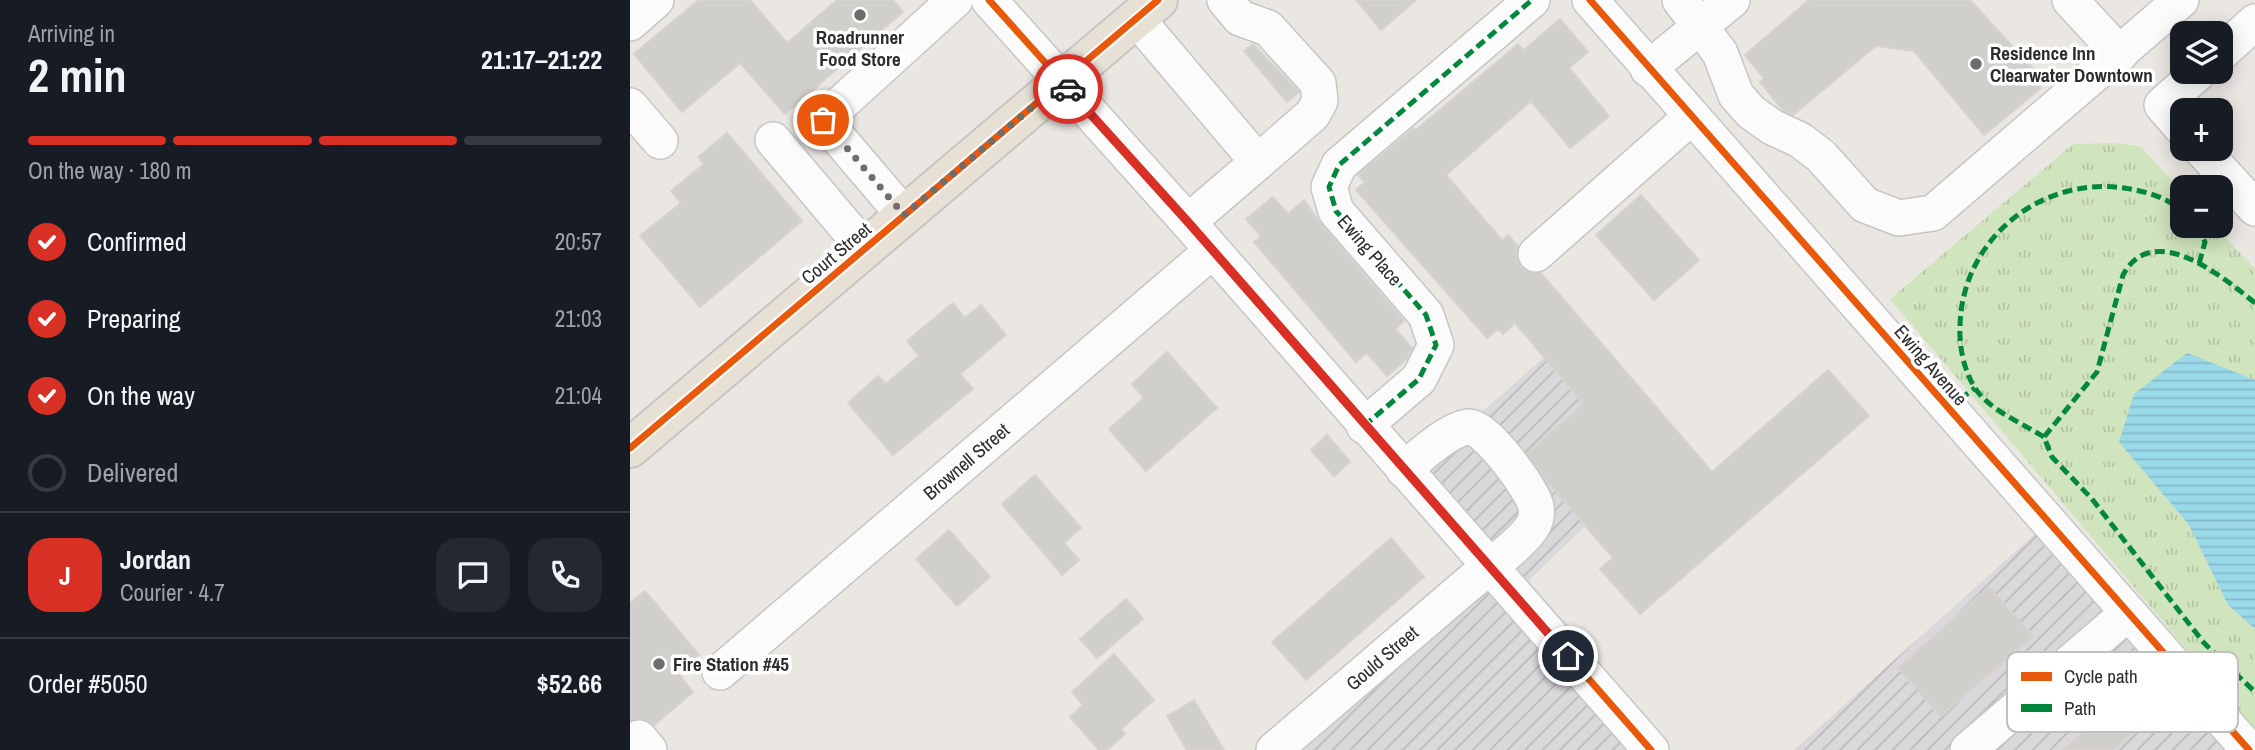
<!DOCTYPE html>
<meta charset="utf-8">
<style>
:root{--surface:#171b24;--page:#242831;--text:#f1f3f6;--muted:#9ea1a6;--line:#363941;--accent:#d93025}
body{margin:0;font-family:"Archivo Narrow",sans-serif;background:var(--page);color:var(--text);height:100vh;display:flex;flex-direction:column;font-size:26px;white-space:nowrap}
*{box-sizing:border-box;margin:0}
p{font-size:23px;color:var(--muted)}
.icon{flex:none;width:38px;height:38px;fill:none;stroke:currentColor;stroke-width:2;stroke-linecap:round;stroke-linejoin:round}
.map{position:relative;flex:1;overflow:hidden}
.drawer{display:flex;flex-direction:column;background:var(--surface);width:630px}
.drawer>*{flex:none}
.controls{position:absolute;left:1540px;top:21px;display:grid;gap:14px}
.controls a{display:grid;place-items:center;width:63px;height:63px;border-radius:14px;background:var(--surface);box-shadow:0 4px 18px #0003;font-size:35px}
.pin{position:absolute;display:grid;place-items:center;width:60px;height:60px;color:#fff;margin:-30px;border:4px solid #fff;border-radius:50%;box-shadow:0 2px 7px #0007}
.courier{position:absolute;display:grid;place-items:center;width:70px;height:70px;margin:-35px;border:5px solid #d93025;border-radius:50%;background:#fff;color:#222;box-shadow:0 2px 9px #0007}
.headline em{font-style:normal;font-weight:700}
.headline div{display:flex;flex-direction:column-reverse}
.headline{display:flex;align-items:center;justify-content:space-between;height:119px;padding:0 28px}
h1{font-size:46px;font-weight:700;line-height:52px}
.bar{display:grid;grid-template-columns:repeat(4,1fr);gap:10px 7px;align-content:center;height:84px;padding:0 28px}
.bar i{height:9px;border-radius:5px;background:var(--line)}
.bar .on{background:var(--accent)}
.bar p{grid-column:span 4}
.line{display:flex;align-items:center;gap:18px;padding:0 28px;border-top:2px solid var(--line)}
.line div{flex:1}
.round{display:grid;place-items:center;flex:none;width:74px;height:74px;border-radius:21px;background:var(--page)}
ol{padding:0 28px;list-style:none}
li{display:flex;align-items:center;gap:21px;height:77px}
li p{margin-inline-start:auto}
li .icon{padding:7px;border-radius:50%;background:var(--accent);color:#fff;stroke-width:4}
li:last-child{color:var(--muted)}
li i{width:38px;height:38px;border:4px solid var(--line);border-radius:50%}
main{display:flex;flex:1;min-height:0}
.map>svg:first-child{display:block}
.industrial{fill:url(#industrial-furrows)}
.grass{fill:url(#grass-tufts)}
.water{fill:url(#water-rules)}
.building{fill:#d1cfcc;stroke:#d5d2cf;stroke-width:2}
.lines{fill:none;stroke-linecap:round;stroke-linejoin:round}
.minor-casing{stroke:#c6c6c5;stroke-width:38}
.major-casing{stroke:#c6c4c2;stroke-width:42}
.minor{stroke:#fcfbfb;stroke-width:35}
.major{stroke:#e7e1d5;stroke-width:38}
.quiet{stroke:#00873e;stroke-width:5;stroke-dasharray:10 5;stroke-linecap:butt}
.cycleway-casing{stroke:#fff;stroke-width:11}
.cycleway{stroke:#e8590c;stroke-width:7}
.done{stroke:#6e6d6c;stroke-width:7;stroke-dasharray:0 12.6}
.route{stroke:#d93025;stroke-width:9}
.poi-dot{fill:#6e6d6c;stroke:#fff;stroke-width:2.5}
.labels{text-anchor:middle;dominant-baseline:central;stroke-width:7;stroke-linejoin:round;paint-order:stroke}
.poi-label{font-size:19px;font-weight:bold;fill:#2c2c2c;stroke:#fff;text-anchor:start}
.street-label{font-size:19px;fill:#2c2c2c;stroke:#fff}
.key{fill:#fff;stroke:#c0c0c0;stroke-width:2}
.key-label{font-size:19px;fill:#2c2c2c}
</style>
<main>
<section class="drawer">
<div class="headline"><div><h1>2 min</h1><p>Arriving in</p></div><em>21:17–21:22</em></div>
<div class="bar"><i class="on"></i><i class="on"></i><i class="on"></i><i></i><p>On the way · 180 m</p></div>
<ol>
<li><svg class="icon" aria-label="check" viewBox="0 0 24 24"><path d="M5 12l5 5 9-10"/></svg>Confirmed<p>20:57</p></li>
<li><svg class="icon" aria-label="check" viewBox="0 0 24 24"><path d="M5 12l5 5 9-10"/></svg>Preparing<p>21:03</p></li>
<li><svg class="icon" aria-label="check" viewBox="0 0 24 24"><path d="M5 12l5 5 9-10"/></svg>On the way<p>21:04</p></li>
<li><i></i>Delivered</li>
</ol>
<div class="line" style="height:126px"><b class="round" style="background:var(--accent);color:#fff">J</b><div><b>Jordan</b><p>Courier · 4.7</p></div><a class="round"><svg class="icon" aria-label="chat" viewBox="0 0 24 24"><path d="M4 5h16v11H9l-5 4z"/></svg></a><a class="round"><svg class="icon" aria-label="phone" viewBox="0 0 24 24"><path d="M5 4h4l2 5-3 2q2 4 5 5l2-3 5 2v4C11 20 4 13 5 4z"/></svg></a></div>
<div class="line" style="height:91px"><div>Order #5050</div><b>$52.66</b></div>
</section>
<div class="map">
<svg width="1625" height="750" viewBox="0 0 1625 750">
<defs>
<pattern id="industrial-furrows" width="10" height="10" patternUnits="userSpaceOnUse" patternTransform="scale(1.75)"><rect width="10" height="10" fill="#dad8da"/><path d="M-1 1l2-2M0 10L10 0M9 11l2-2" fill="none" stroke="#bbbabb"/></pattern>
<pattern id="grass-tufts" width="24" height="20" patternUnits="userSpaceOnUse" patternTransform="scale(1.75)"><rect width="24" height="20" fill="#d0e4be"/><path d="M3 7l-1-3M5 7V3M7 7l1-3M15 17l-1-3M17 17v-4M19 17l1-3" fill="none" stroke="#b3c4a3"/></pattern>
<pattern id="water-rules" width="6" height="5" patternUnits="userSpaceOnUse" patternTransform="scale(1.75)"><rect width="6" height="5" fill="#9ad9e8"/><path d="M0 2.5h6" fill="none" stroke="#85bac7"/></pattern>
</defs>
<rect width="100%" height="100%" fill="#eae7e3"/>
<!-- industrial -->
<g class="industrial">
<path d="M 951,325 L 1039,446 L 895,584 L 790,466 Z"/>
<path d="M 1407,532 L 1599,750 L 1164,750 Z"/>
<path d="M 859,588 L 1001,750 L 669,750 Z"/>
</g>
<!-- grass -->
<path class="grass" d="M 1483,143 L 1510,146 L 1552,191 L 1552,226 L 1585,226 L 1625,269 L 1625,380 L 1557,354 L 1489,442 L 1559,525 L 1598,605 L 1625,629 L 1625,730 L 1260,299 L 1443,144 Z"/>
<!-- water -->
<path class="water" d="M 1557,353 L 1625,380 L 1625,629 L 1598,605 L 1559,525 L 1489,442 L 1504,394 Z"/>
<!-- building -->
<g class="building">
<path d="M 69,0 L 120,0 L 157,43 L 207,0 L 263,0 L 273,12 L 155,114 L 110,63 L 52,112 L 4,54 Z"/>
<path d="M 726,0 L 786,0 L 751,30 Z"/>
<path d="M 1179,0 L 1340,0 L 1406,72 L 1401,76 L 1411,88 L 1354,135 L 1284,51 L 1246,46 L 1163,115 L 1153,110 L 1130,82 L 1134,78 L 1115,55 Z"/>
<path d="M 930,19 L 958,52 L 939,68 L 979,116 L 940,148 L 901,101 L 816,175 L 872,240 L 878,235 L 888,246 L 886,257 L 891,267 L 900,273 L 911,273 L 1082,472 L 1198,370 L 1239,416 L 1010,614 L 970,569 L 983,558 L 916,480 L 897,453 L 954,404 L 885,323 L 873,334 L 868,329 L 857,338 L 726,190 L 735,182 L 728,175 L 784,128 L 786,130 L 888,44 L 894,50 Z"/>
<path d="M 623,44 L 669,92 L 657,102 L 614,51 Z"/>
<path d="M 97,133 L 172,221 L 70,307 L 10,236 L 51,203 L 41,191 L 74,164 L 68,157 Z"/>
<path d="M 1011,195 L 1069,260 L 1024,300 L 966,235 Z"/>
<path d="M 643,197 L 658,214 L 674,200 L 691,224 L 774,321 L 765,329 L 782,348 L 777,359 L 757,376 L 737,353 L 726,362 L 624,242 L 631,236 L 616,219 Z"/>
<path d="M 323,303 L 335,318 L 351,305 L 376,335 L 330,374 L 343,389 L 263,455 L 218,403 L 248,376 L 256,384 L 289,356 L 277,341 Z"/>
<path d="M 537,352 L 587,408 L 516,471 L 479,429 L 514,398 L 502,384 Z"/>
<path d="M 697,435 L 720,462 L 704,476 L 681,450 Z"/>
<path d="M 405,475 L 451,528 L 434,543 L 449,560 L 432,575 L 372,504 Z"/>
<path d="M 319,530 L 360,577 L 327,606 L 286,559 Z"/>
<path d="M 761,538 L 794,577 L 676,680 L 642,642 Z"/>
<path d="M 1359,587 L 1403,636 L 1311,716 L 1268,668 Z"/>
<path d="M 15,591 L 69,655 L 48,673 L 63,692 L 24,725 L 15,719 L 0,721 L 0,603 Z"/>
<path d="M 496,599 L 513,619 L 467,658 L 450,639 Z"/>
<path d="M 484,654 L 524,700 L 491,729 L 495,734 L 477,750 L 469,750 L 440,717 L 453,705 L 442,692 Z"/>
<path d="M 1503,678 L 1530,709 L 1482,750 L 1433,750 L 1452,734 L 1446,727 Z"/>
<path d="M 564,700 L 594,750 L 557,750 L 537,716 Z"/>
</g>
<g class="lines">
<!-- minor casing -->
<g class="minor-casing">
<g id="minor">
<path d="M 359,0 L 558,222 L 1021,750"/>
<path d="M 595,0 L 610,18 L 638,28 L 688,83 L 690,101 L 682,115 L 628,162"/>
<path d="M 960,0 L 1619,750"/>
<path d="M 1050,0 L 1090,53 L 1106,95 L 1121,112 L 1142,127 L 1170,140 L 1191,156 L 1235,205 L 1269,218 L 1303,213 L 1551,0"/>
<path d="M 1440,0 L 1490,54"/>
<path d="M 506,18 L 628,162 L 558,222"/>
<path d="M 0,23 L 26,0"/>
<path d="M 1591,53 L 1625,22"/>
<path d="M 1018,69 L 1102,0"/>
<path d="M 0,106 L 30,141"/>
<path d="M 1552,128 L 1532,105 L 1569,72"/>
<path d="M 143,140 L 235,249"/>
<path d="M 1571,149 L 1625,208"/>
<path d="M 274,215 L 193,120 L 325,0"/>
<path d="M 906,254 L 1061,117"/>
<path d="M 734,426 L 789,379 L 806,345 L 796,315 L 706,211 L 699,187 L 709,165 L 902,0"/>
<path id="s1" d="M 90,672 L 582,251"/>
<path d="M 9,738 L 19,750"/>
<path id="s2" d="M 644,750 C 706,697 768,644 830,591 C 849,574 889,547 902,527 C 906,521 907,514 906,507 C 903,490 857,428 840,427 C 821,427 787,458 774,470"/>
<path d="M 1338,750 L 1498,613"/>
</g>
</g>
<!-- major casing -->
<g class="major-casing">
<path id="major" d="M 0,448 L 528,0"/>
</g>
<!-- minor -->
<use href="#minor" class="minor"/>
<!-- major -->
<use href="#major" class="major"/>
<!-- quiet -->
<g class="quiet">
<path d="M 1567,226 L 1575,242 L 1569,264"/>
<path d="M 1625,303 C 1593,277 1523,219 1493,275 L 1467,372 L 1414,437 L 1422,457 L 1462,499 L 1574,643 L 1625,692"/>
<path d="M 1318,408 L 1345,388"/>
<path d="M 734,426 L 789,379 L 806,345 L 796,315 L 706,211 L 699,187 L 709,165 L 902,0"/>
<path d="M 1414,437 C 1392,423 1359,410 1345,388 C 1334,371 1329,346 1330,327 C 1331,241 1409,176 1494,188 C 1514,191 1537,197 1552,211"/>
</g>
<!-- cycleway casing -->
<g class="cycleway-casing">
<g id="cycleway">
<path d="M 359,0 L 558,222 L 1021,750"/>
<path d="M 960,0 L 1619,750"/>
<path d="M 0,448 L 528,0"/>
</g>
</g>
<!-- cycleway -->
<use href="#cycleway" class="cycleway"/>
</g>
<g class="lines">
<!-- done -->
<path class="done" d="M 193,120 L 274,215 L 432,82 L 438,89"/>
<!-- route -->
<path class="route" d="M 438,89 L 558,222 L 938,656"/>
</g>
<!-- markers -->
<g class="poi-dot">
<circle cx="230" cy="15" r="7"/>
<circle cx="1346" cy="64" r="7"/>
<circle cx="29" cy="664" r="7"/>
</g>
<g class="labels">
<!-- poi labels -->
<g class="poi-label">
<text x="230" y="37" text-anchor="middle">Roadrunner<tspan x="230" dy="22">Food Store</tspan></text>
<text x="1360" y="53">Residence Inn<tspan x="1360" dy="22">Clearwater Downtown</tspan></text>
<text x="43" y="664">Fire Station #45</text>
</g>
<!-- street labels -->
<g class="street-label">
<text transform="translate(740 250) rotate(49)">Ewing Place</text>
<text transform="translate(206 253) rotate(-40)">Court Street</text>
<text transform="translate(1301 365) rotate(49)">Ewing Avenue</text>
<text stroke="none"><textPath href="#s1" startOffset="324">Brownell Street</textPath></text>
<text stroke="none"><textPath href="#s2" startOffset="142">Gould Street</textPath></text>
</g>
</g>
<!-- legend -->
<rect x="1377" y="652" width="231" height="80" rx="10" class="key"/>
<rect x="1391" y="672" width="31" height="9" fill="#e8590c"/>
<rect x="1391" y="704" width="31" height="8" fill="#00873e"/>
<g class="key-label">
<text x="1434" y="683">Cycle path</text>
<text x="1434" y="715">Path</text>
</g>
</svg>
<div class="controls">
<a><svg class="icon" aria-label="layers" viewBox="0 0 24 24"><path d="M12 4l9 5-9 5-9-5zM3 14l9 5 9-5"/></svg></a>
<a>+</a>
<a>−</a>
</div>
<div class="pin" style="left:193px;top:120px;background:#ea580c"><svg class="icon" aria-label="bag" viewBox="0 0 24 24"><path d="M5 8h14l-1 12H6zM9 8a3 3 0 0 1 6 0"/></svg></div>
<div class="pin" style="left:938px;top:656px;background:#1f2937"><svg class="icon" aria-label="home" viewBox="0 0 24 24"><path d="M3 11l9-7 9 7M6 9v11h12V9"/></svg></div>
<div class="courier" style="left:438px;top:89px"><svg class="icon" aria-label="car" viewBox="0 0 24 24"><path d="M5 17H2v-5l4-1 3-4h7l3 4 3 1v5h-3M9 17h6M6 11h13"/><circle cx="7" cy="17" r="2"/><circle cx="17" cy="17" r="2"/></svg></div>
</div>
</main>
